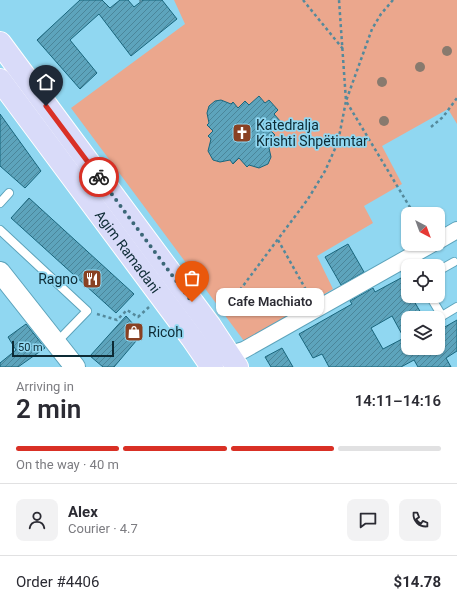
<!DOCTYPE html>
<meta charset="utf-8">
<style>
:root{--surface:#fff;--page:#f2f2f3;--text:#2b2b33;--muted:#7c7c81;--line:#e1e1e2;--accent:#d93025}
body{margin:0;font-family:Roboto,sans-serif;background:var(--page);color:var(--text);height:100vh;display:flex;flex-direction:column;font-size:15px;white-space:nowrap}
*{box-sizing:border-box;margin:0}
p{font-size:13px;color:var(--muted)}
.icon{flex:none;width:22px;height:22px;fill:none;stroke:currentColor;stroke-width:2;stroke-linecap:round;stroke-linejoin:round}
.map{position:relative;height:367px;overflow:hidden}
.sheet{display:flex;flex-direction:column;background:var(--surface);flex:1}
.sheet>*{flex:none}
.needle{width:26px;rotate:139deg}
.controls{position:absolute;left:401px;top:207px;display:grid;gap:8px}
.controls a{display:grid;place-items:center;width:44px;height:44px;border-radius:8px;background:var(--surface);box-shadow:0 1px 3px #0004;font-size:20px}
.scale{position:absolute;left:12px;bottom:10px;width:102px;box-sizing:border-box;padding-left:4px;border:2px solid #0d2b35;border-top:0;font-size:11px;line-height:14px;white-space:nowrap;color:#0d2b35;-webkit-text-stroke:3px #90d7f1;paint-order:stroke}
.pin{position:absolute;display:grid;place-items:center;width:34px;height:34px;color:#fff;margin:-41px -17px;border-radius:50% 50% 50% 0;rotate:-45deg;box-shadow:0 0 4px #0007}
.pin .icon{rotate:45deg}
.courier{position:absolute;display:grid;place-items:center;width:40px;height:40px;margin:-20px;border:3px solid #d93025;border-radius:50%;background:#fff;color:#222;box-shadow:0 1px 5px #0007}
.bubble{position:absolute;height:28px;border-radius:8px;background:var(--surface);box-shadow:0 1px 3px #0004;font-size:13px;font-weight:600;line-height:28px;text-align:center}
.overview em{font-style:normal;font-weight:600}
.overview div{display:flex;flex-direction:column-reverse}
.overview{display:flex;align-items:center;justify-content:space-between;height:68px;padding:0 16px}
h1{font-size:26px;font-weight:600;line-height:30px}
.bar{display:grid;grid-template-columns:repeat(4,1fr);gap:6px 4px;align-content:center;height:48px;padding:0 16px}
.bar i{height:5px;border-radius:3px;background:var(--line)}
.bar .on{background:var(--accent)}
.bar p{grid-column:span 4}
.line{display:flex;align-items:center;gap:10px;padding:0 16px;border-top:1px solid var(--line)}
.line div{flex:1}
.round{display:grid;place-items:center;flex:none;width:42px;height:42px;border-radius:8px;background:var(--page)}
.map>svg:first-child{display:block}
.park{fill:#eba78d}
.building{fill:url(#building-hatch);stroke:#19667d;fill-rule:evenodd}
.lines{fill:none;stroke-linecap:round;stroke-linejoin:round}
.service-casing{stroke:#5ca3bb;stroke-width:10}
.minor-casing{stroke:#5ca3bb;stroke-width:18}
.tertiary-casing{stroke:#5ca3bb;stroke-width:22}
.primary-casing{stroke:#fff;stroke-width:24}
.path{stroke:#54899b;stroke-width:2.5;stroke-dasharray:3 3;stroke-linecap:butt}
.service{stroke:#fff;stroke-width:8}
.minor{stroke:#fff;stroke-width:16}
.tertiary{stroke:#fff;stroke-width:20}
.primary{stroke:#d9dbf9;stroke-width:22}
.tree{fill:#887a6e}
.done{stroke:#3b6777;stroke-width:4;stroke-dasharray:0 7.2}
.route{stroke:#d93025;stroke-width:5}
.labels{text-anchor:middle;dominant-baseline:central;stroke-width:3.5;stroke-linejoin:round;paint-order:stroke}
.poi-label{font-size:14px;fill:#0d2b35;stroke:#90d7f1;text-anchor:start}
.street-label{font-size:14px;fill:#0d2b35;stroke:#90d7f1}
</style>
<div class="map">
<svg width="457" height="367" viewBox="0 0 457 367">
<defs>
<pattern id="building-hatch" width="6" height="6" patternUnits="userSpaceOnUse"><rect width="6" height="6" fill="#5da4bc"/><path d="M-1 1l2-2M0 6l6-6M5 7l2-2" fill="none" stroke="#4b869a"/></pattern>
</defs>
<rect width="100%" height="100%" fill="#90d7f1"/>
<!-- park -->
<path class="park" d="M 174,0 L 457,0 L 457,124 L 448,109 L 382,146 L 402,184 L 364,206 L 373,223 L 317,256 L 333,289 L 244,341 L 71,108 L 185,24 Z"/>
<!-- building -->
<g class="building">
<path d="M 80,0 L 102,0 L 110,8 L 120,0 L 128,0 L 134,7 L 143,0 L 162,0 L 177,19 L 131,56 L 99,14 L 70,40 L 97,73 L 80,89 L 37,40 Z"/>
<path d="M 259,96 L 265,103 L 269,100 L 278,110 L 274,114 L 281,122 L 271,131 L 275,135 L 267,142 L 271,146 L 269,148 L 271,157 L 268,164 L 259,168 L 249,165 L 247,167 L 239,158 L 233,164 L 230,160 L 220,162 L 213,160 L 208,151 L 211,139 L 208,136 L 213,131 L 207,125 L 209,123 L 207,113 L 209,106 L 215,101 L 221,100 L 231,104 L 233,102 L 238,108 L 245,101 L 249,105 Z"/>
<path d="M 0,114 L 41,171 L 25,188 L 0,166 Z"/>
<path d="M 29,198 L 134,294 L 116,313 L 11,218 Z"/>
<path d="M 348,244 L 364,272 L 341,285 L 325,257 Z"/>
<path d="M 401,278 L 408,290 L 408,296 L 411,296 L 424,318 L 408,318 L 408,348 L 438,348 L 438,331 L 457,320 L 457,351 L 446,358 L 451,367 L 418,367 L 414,360 L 401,367 L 329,367 L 322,354 L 313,358 L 299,334 L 352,304 L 350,301 L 373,288 L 375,292 ZM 392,316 L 404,338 L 383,349 L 371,328 Z"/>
<path d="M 126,316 L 142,334 L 114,367 L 103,367 L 90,356 Z"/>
<path d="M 26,324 L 45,348 L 18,367 L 0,367 L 0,363 L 16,350 L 8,337 Z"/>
<path d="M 282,348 L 293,367 L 271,367 L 265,357 Z"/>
</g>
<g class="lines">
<!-- service casing -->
<g class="service-casing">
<g id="service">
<path d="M 0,203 L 9,193"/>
<path d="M 0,230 L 87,311 L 56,343"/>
<path d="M 400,262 L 408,275"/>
<path d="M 438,271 L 454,262"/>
<path d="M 430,296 L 442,316 L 457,307"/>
</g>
</g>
<!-- minor casing -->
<g class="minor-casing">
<g id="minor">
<path d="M 438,241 L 457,230"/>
<path d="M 230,354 L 244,350 L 432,244"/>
</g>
</g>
<!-- tertiary casing -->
<g class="tertiary-casing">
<path id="tertiary" d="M 0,272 L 75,367"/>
</g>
<!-- primary casing -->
<g class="primary-casing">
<g id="primary">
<path d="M 0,43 L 210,326 L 237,367"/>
<path id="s1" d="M 0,80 L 192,338 L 212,367"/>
</g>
</g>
<!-- path -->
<g class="path">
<path d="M 140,0 L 141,2"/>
<path d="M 303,0 L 343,49"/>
<path d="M 393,0 L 381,14 L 372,29 L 346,101 L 414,214"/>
<path d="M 431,127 L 443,117 L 457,98"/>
<path d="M 278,240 L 310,297"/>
<path d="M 97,314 L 117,320 L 127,310 L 138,317 L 149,307"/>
<path d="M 222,314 L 308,199 L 325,171 L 338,142 L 346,101 L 339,0"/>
</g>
<!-- service -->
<use href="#service" class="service"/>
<!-- minor -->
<use href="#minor" class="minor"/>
<!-- tertiary -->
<use href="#tertiary" class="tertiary"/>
<!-- primary -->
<use href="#primary" class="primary"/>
</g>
<!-- trees -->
<g class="tree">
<circle cx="447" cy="51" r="5"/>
<circle cx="420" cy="67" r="5"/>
<circle cx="382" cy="82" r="5"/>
<circle cx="384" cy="121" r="5"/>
</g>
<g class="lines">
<!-- done -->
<path class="done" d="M 99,177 L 192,302"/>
<!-- route -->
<path class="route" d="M 46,106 L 99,177"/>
</g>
<!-- icons -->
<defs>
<g id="church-square" transform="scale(1)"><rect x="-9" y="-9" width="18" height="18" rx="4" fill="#894123" stroke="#90d7f1"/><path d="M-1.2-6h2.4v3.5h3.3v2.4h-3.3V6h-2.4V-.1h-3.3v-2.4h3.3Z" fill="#fff"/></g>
<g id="restaurant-square" transform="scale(1)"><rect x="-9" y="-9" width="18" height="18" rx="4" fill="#894123" stroke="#90d7f1"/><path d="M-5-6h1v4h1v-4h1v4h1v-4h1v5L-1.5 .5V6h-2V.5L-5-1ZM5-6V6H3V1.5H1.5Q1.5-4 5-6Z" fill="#fff"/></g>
<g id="shop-square" transform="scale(1)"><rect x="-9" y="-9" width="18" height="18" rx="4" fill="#894123" stroke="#90d7f1"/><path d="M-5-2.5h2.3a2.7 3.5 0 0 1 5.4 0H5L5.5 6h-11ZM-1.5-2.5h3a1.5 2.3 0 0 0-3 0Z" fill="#fff"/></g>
</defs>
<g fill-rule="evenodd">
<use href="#church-square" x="242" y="133"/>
<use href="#restaurant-square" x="92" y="279"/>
<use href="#shop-square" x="134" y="332"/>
</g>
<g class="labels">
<!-- poi labels -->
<g class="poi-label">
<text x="256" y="125">Katedralja<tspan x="256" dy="16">Krishti Shpëtimtar</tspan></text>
<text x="78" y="279" text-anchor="end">Ragno</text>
<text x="148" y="332">Ricoh</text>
</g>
<!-- street labels -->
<g class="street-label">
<text stroke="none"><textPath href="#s1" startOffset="214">Agim Ramadani</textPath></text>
</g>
</g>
</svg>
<div class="controls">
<a><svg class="needle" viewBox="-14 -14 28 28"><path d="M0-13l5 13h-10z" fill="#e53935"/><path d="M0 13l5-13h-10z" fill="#7c7c81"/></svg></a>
<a><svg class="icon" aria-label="locate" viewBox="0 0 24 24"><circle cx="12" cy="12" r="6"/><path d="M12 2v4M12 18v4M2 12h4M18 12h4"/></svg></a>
<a><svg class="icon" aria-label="layers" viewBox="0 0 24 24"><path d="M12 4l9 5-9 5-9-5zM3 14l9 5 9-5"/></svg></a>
</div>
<div class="scale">50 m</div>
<div class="pin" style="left:192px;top:302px;background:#ea580c"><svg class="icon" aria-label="bag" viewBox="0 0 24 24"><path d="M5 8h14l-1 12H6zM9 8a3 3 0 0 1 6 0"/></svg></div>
<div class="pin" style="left:46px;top:106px;background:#1f2937"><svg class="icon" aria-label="home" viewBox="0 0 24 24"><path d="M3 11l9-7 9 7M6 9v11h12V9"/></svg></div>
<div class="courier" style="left:99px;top:177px"><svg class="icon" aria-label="bike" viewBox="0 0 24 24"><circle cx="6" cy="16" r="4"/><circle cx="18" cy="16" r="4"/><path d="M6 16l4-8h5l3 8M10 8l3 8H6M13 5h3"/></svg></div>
<div class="bubble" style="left:216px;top:288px;width:108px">Cafe Machiato</div>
</div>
<section class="sheet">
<div class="overview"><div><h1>2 min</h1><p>Arriving in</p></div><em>14:11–14:16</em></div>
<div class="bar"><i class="on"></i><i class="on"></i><i class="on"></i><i></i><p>On the way · 40 m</p></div>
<div class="line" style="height:72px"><a class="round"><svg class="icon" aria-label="person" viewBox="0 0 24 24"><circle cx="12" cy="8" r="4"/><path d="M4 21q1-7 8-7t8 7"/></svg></a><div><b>Alex</b><p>Courier · 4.7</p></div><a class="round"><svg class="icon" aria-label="chat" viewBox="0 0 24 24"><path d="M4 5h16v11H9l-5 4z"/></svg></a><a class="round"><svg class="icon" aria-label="phone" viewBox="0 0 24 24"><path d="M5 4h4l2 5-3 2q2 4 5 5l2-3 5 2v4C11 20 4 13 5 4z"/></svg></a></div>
<div class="line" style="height:52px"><div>Order #4406</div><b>$14.78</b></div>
</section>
